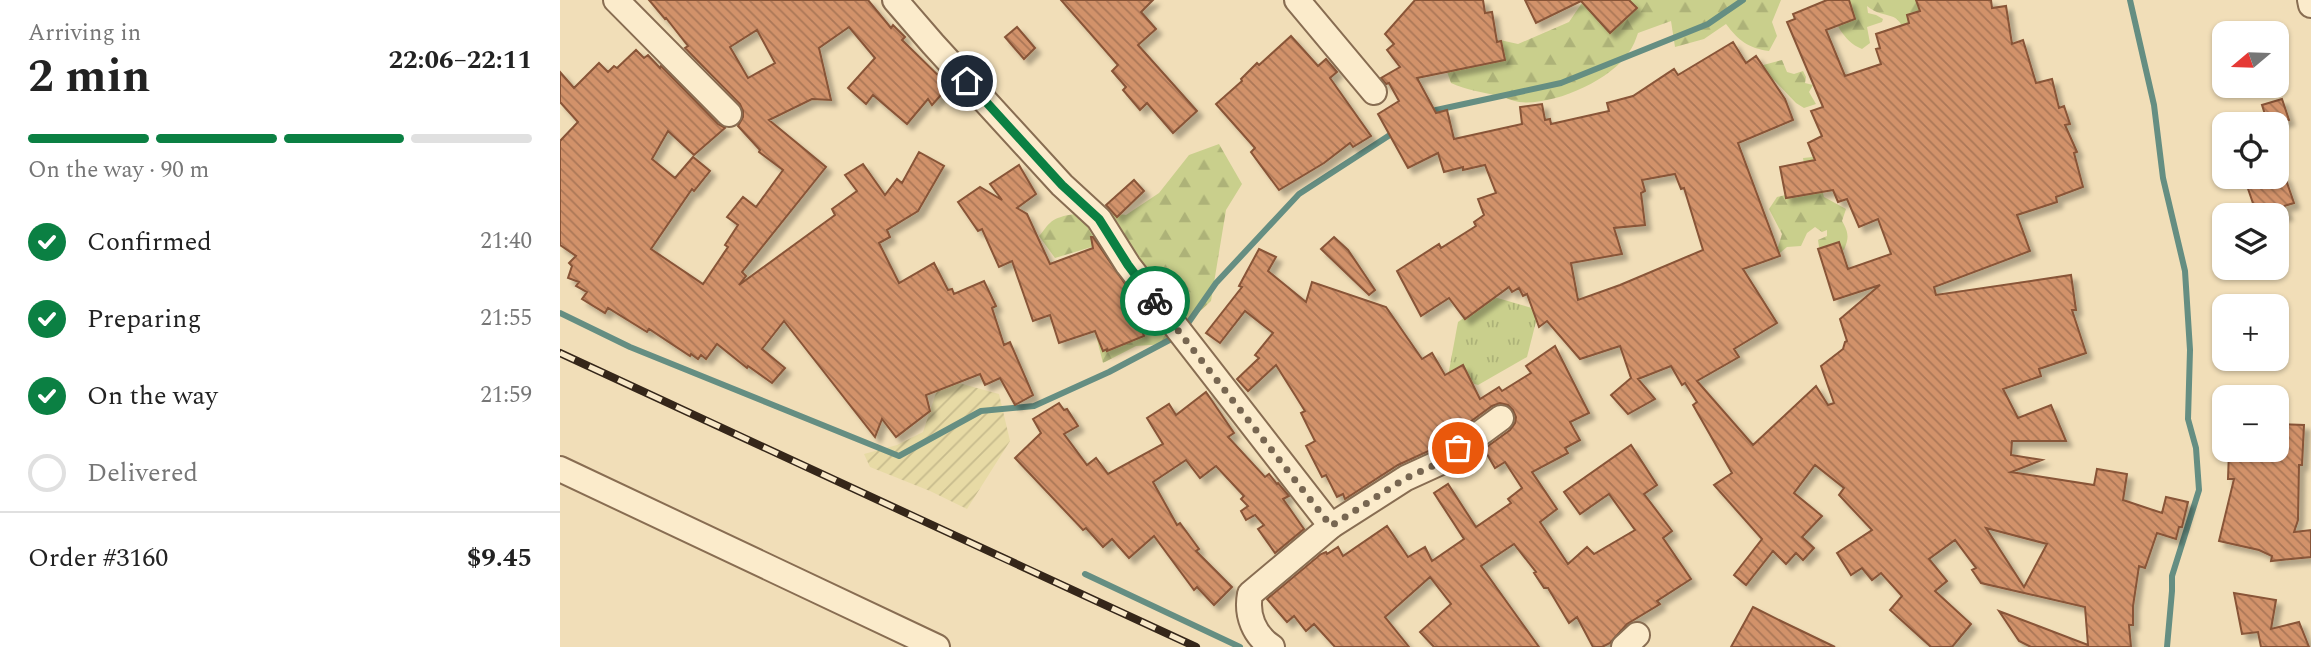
<!DOCTYPE html>
<meta charset="utf-8">
<style>
:root{--surface:#fff;--page:#f2f2f2;--text:#222;--muted:#767676;--line:#e0e0e0;--accent:#0b8043}
body{margin:0;font-family:Spectral,serif;background:var(--page);color:var(--text);height:100vh;display:flex;flex-direction:column;font-size:26px;white-space:nowrap}
*{box-sizing:border-box;margin:0}
p{font-size:23px;color:var(--muted)}
.icon{flex:none;width:38px;height:38px;fill:none;stroke:currentColor;stroke-width:2;stroke-linecap:round;stroke-linejoin:round}
.map{position:relative;flex:1;overflow:hidden}
.details{display:flex;flex-direction:column;background:var(--surface);width:560px}
.details>*{flex:none}
.needle{width:46px;rotate:251deg}
.fabs{position:absolute;left:1652px;top:21px;display:grid;gap:14px}
.fabs a{display:grid;place-items:center;width:77px;height:77px;border-radius:14px;background:var(--surface);box-shadow:0 2px 5px #0004;font-size:35px}
.pin{position:absolute;display:grid;place-items:center;width:60px;height:60px;color:#fff;margin:-30px;border:4px solid #fff;border-radius:50%;box-shadow:0 2px 7px #0007}
.courier{position:absolute;display:grid;place-items:center;width:70px;height:70px;margin:-35px;border:5px solid #0b8043;border-radius:50%;background:#fff;color:#222;box-shadow:0 2px 9px #0007}
.head em{font-style:normal;font-weight:700}
.head div{display:flex;flex-direction:column-reverse}
.head{display:flex;align-items:center;justify-content:space-between;height:119px;padding:0 28px}
h1{font-size:46px;font-weight:700;line-height:52px}
.bar{display:grid;grid-template-columns:repeat(4,1fr);gap:10px 7px;align-content:center;height:84px;padding:0 28px}
.bar i{height:9px;border-radius:5px;background:var(--line)}
.bar .current{background:var(--accent)}
.bar p{grid-column:span 4}
.line{display:flex;align-items:center;gap:18px;padding:0 28px;border-top:2px solid var(--line)}
.line div{flex:1}
ol{padding:0 28px;list-style:none}
li{display:flex;align-items:center;gap:21px;height:77px}
li p{margin-inline-start:auto}
li .icon{padding:7px;border-radius:50%;background:var(--accent);color:#fff;stroke-width:4}
li:last-child{color:var(--muted)}
li i{width:38px;height:38px;border:4px solid var(--line);border-radius:50%}
main{display:flex;flex:1;min-height:0}
.map>svg:first-child{display:block}
.farmland{fill:url(#farmland-furrows)}
.forest{fill:url(#forest-firs)}
.park{fill:url(#park-tufts)}
.lines{fill:none;stroke-linecap:round;stroke-linejoin:round}
.stream{stroke:#658e82;stroke-width:6}
.building{fill:url(#building-back-hatch);stroke:#885437;stroke-width:2;fill-rule:evenodd;filter:url(#shadow)}
.minor-casing{stroke:#886d52;stroke-width:28}
.minor{stroke:#fbebcb;stroke-width:24}
.rail-casing{stroke:#352619;stroke-width:8}
.rail{stroke:#f8e8c8;stroke-width:5;stroke-dasharray:16;stroke-linecap:butt}
.done{stroke:#776651;stroke-width:7;stroke-dasharray:0 12.6}
.route{stroke:#0b8043;stroke-width:9}
</style>
<main>
<section class="details">
<div class="head"><div><h1>2 min</h1><p>Arriving in</p></div><em>22:06–22:11</em></div>
<div class="bar"><i class="current"></i><i class="current"></i><i class="current"></i><i></i><p>On the way · 90 m</p></div>
<ol>
<li><svg class="icon" aria-label="check" viewBox="0 0 24 24"><path d="M5 12l5 5 9-10"/></svg>Confirmed<p>21:40</p></li>
<li><svg class="icon" aria-label="check" viewBox="0 0 24 24"><path d="M5 12l5 5 9-10"/></svg>Preparing<p>21:55</p></li>
<li><svg class="icon" aria-label="check" viewBox="0 0 24 24"><path d="M5 12l5 5 9-10"/></svg>On the way<p>21:59</p></li>
<li><i></i>Delivered</li>
</ol>
<div class="line" style="height:91px"><div>Order #3160</div><b>$9.45</b></div>
</section>
<div class="map">
<svg width="1751" height="647" viewBox="0 0 1751 647">
<defs>
<pattern id="farmland-furrows" width="10" height="10" patternUnits="userSpaceOnUse" patternTransform="scale(1.75)"><rect width="10" height="10" fill="#e7daa5"/><path d="M-1 1l2-2M0 10L10 0M9 11l2-2" fill="none" stroke="#c7bb8d"/></pattern>
<pattern id="forest-firs" width="22" height="20" patternUnits="userSpaceOnUse" patternTransform="scale(1.75)"><rect width="22" height="20" fill="#c9cf8c"/><path d="M5 1l3.5 6h-7zM16 11l3.5 6h-7z" fill="#adb278"/></pattern>
<pattern id="park-tufts" width="24" height="20" patternUnits="userSpaceOnUse" patternTransform="scale(1.75)"><rect width="24" height="20" fill="#c9cf8c"/><path d="M3 7l-1-3M5 7V3M7 7l1-3M15 17l-1-3M17 17v-4M19 17l1-3" fill="none" stroke="#adb278"/></pattern>
<pattern id="building-back-hatch" width="6" height="6" patternUnits="userSpaceOnUse" patternTransform="scale(1.75)"><rect width="6" height="6" fill="#d2926b"/><path d="M-1 5l2 2M0 0l6 6M5-1l2 2" fill="none" stroke="#ab7757"/></pattern>
<filter id="shadow"><feDropShadow dx="5.5" dy="5.5" stdDeviation="2" flood-color="#0004"/></filter>
</defs>
<rect width="100%" height="100%" fill="#f1deb8"/>
<!-- farmland -->
<path class="farmland" d="M 395,382 L 439,394 L 450,441 L 407,509 L 370,491 L 310,467 L 304,454 L 337,445 L 363,432 L 378,387 Z"/>
<!-- forest -->
<g class="forest">
<path d="M 1024,0 L 1221,0 L 1212,22 L 1217,36 L 1209,51 C 1188,48 1179,41 1166,24 L 1144,39 L 1115,47 L 1111,21 L 1078,33 C 1076,39 1073,47 1069,52 C 1050,81 993,106 959,102 C 952,101 945,97 938,96 C 922,92 907,90 891,83 L 885,66 L 940,40 L 958,44 L 1009,22 Z"/>
<path d="M 1266,0 L 1395,0 L 1347,39 C 1338,6 1327,22 1307,6 L 1308,13 L 1316,15 L 1323,19 L 1322,22 L 1307,27 L 1310,43 L 1302,49 C 1282,41 1274,19 1266,0 Z"/>
<path d="M 1222,60 L 1227,72 L 1234,74 L 1243,71 L 1246,77 L 1245,83 L 1253,85 L 1249,92 L 1256,104 L 1244,108 L 1236,103 L 1214,80 L 1199,82 L 1196,67 Z"/>
<path d="M 659,144 L 682,184 L 666,210 L 651,301 L 605,344 L 576,346 L 543,363 L 532,320 L 533,296 L 572,283 L 548,242 L 495,258 L 479,236 C 483,232 486,226 490,223 C 503,210 548,212 566,215 L 599,193 L 629,155 Z"/>
<path d="M 1253,157 L 1264,197 L 1286,209 L 1282,221 C 1289,233 1289,238 1284,250 L 1273,246 L 1263,249 L 1259,247 L 1258,240 L 1267,236 L 1267,230 L 1262,232 L 1255,227 L 1247,233 L 1241,246 L 1227,247 L 1215,257 L 1222,234 L 1209,209 L 1217,197 L 1234,193 L 1246,176 L 1243,158 Z"/>
</g>
<!-- park -->
<path class="park" d="M 934,297 L 979,310 L 967,357 L 918,385 L 888,376 L 898,322 Z"/>
<g class="lines">
<!-- stream -->
<g class="stream">
<path d="M 1570,0 L 1594,105 L 1603,178 L 1625,271 L 1630,350 L 1628,419 L 1636,448 L 1639,490 L 1612,576 L 1612,591 L 1607,647"/>
<path d="M 867,112 L 1001,83 L 1148,24 L 1183,0"/>
<path d="M 0,313 L 70,347 L 339,456 L 421,411 L 474,406 L 549,372 L 617,336"/>
<path d="M 624,329 L 656,283 L 739,194 L 836,131"/>
<path d="M 525,574 L 680,647"/>
</g>
</g>
<!-- building -->
<g class="building">
<path d="M 89,0 L 308,0 L 331,28 L 333,25 L 345,37 L 342,40 L 389,86 L 372,105 L 368,99 L 347,124 L 313,95 L 306,104 L 288,88 L 315,58 L 289,27 L 259,48 L 271,100 L 252,99 L 209,120 L 266,167 L 182,272 L 186,276 L 179,285 L 275,215 L 272,209 L 297,191 L 285,175 L 303,164 L 325,195 L 337,179 L 342,183 L 359,152 L 384,166 L 358,211 L 327,230 L 330,237 L 319,243 L 339,283 L 374,263 L 388,290 L 392,289 L 394,294 L 424,281 L 436,306 L 432,308 L 444,345 L 450,342 L 473,395 L 455,405 L 440,378 L 425,385 L 420,374 L 366,395 L 370,411 L 336,437 L 322,419 L 315,437 L 224,321 L 202,349 L 225,368 L 212,383 L 188,366 L 187,368 L 157,344 L 146,359 L 141,355 L 138,359 L 131,354 L 130,356 L 89,329 L 87,332 L 48,308 L 45,313 L 22,299 L 27,292 L 16,286 L 19,282 L 8,278 L 12,266 L 9,263 L 16,256 L 0,245 L 0,141 L 18,122 L 0,102 L 0,72 L 14,88 L 39,63 L 48,72 L 54,66 L 57,68 L 76,50 L 84,58 L 88,55 L 100,68 L 101,66 L 158,124 L 165,128 L 134,155 L 108,131 L 92,159 L 115,178 L 133,157 L 150,171 L 134,191 L 132,189 L 91,249 L 143,284 L 168,247 L 165,245 L 178,225 L 167,217 L 183,197 L 196,207 L 223,170 L 199,152 L 200,150 L 178,126 L 183,117 L 183,111 L 180,104 L 125,48 L 128,46 L 106,18 L 105,19 ZM 197,30 L 215,63 L 188,78 L 170,47 Z"/>
<path d="M 501,0 L 593,0 L 581,12 L 596,29 L 578,45 L 637,111 L 613,133 L 587,103 L 580,110 L 563,90 L 566,87 L 552,71 L 558,65 Z"/>
<path d="M 855,0 L 923,0 L 925,13 L 932,12 L 937,42 L 941,41 L 945,60 L 857,78 L 876,113 L 887,110 L 894,139 L 962,124 L 960,107 L 982,104 L 985,120 L 990,119 L 991,124 L 1049,111 L 1047,103 L 1073,96 L 1114,69 L 1118,75 L 1173,42 L 1186,63 L 1196,56 L 1225,99 L 1233,120 L 1178,143 L 1220,256 L 1183,269 L 1217,323 L 1174,349 L 1179,357 L 1137,381 L 1193,445 L 1256,386 L 1268,405 L 1274,403 L 1261,366 L 1283,349 L 1285,342 L 1287,341 L 1280,319 L 1320,285 L 1274,300 L 1258,249 L 1279,242 L 1288,269 L 1331,254 L 1318,219 L 1299,227 L 1287,199 L 1278,202 L 1273,190 L 1226,198 L 1220,167 L 1255,160 L 1248,143 L 1262,136 L 1251,111 L 1263,107 L 1227,22 L 1235,19 L 1233,14 L 1267,0 L 1289,0 L 1295,19 L 1266,30 L 1285,76 L 1321,64 L 1316,49 L 1320,48 L 1316,34 L 1349,23 L 1347,15 L 1360,11 L 1356,0 L 1431,0 L 1432,8 L 1446,6 L 1452,44 L 1463,40 L 1476,83 L 1492,79 L 1499,108 L 1504,106 L 1510,124 L 1505,125 L 1517,152 L 1514,153 L 1523,187 L 1496,197 L 1497,202 L 1457,215 L 1470,251 L 1374,287 L 1376,295 L 1511,275 L 1516,310 L 1512,310 L 1526,353 L 1479,369 L 1481,376 L 1443,389 L 1458,418 L 1491,405 L 1506,441 L 1452,441 L 1451,455 L 1482,460 L 1451,472 L 1534,485 L 1537,469 L 1567,474 L 1563,500 L 1602,513 L 1606,497 L 1628,502 L 1622,527 L 1619,527 L 1616,539 L 1597,533 L 1585,568 L 1579,566 L 1573,606 L 1573,625 L 1569,625 L 1571,647 L 1471,647 L 1459,641 L 1439,611 L 1528,645 L 1525,607 L 1421,583 L 1412,570 L 1416,568 L 1395,540 L 1369,559 L 1387,581 L 1375,591 L 1411,624 L 1392,647 L 1371,647 L 1330,610 L 1342,596 L 1321,573 L 1312,580 L 1302,568 L 1291,575 L 1277,553 L 1312,530 L 1279,495 L 1284,488 L 1255,465 L 1234,493 L 1262,516 L 1242,537 L 1254,548 L 1243,560 L 1236,553 L 1226,564 L 1213,551 L 1186,585 L 1174,575 L 1202,539 L 1154,485 L 1172,473 L 1133,405 L 1137,402 L 1125,383 L 1122,385 L 1111,366 L 1078,379 L 1095,399 L 1068,414 L 1051,395 L 1071,378 L 1060,346 L 1020,359 L 987,321 L 979,327 L 967,294 L 963,296 L 959,288 L 952,292 L 949,287 L 905,319 L 889,298 L 861,316 L 837,271 L 879,244 L 881,248 L 916,226 L 914,222 L 924,215 L 918,199 L 936,193 L 925,165 L 903,170 L 903,167 L 884,172 L 878,153 L 848,168 L 818,114 L 839,101 L 829,83 L 826,84 L 821,78 L 840,67 L 827,50 L 834,44 L 825,34 ZM 1115,174 L 1121,189 L 1124,188 L 1143,250 L 1060,285 L 1018,300 L 1011,263 L 1062,254 L 1054,228 L 1085,225 L 1081,193 L 1085,191 L 1082,180 ZM 1426,528 L 1487,544 L 1464,587 Z"/>
<path d="M 965,0 L 1069,0 L 1077,8 L 1050,33 L 1021,1 L 976,23 Z"/>
<path d="M 457,27 L 475,48 L 464,59 L 445,37 Z"/>
<path d="M 731,36 L 758,66 L 766,59 L 777,72 L 770,78 L 811,136 L 793,147 L 790,143 L 764,163 L 719,190 L 691,152 L 695,148 L 656,104 L 682,81 L 681,79 L 697,63 L 699,65 Z"/>
<path d="M 1722,99 L 1729,120 L 1708,124 L 1702,105 Z"/>
<path d="M 459,165 L 476,194 L 457,208 L 467,214 L 490,264 L 533,248 L 531,237 L 533,237 L 572,294 L 577,309 L 574,310 L 584,336 L 547,351 L 547,349 L 543,351 L 535,331 L 499,343 L 490,315 L 473,321 L 452,261 L 439,267 L 422,229 L 418,231 L 398,202 L 420,187 L 442,200 L 430,184 Z"/>
<path d="M 1684,177 L 1725,177 L 1734,203 L 1724,206 L 1727,215 L 1697,215 Z"/>
<path d="M 574,180 L 584,191 L 557,217 L 546,205 Z"/>
<path d="M 774,237 L 788,250 L 815,290 L 809,295 L 761,249 Z"/>
<path d="M 699,249 L 716,257 L 708,271 L 746,302 L 752,282 L 826,307 L 862,359 L 872,353 L 885,375 L 903,365 L 920,399 L 939,387 L 942,391 L 971,373 L 966,366 L 995,346 L 1029,413 L 1010,422 L 1020,440 L 1005,448 L 1008,453 L 972,472 L 997,509 L 980,522 L 1008,564 L 1027,547 L 1034,554 L 1075,530 L 1049,494 L 1020,514 L 1004,492 L 1071,445 L 1097,485 L 1084,494 L 1112,531 L 1103,538 L 1131,579 L 1097,601 L 1100,604 L 1067,624 L 1050,643 L 1042,647 L 1033,647 L 1017,617 L 1009,623 L 988,588 L 984,588 L 974,573 L 976,572 L 954,544 L 921,566 L 979,647 L 874,647 L 860,632 L 891,604 L 870,577 L 825,617 L 849,647 L 775,647 L 754,624 L 746,631 L 734,616 L 727,622 L 707,599 L 761,554 L 766,552 L 767,554 L 778,547 L 783,556 L 827,526 L 848,557 L 865,547 L 872,561 L 904,539 L 874,493 L 888,484 L 916,527 L 951,503 L 948,499 L 962,488 L 945,462 L 935,468 L 924,449 L 950,430 L 955,423 L 956,417 L 953,410 L 948,405 L 940,403 L 932,406 L 873,449 L 838,465 L 785,499 L 783,494 L 777,497 L 766,475 L 762,477 L 746,446 L 755,441 L 741,413 L 745,411 L 716,365 L 688,391 L 677,379 L 699,358 L 695,355 L 713,333 L 685,311 L 660,343 L 646,333 L 682,287 L 679,286 Z"/>
<path d="M 646,392 L 674,433 L 668,437 L 705,477 L 709,474 L 717,484 L 718,483 L 729,496 L 723,499 L 744,529 L 715,553 L 698,529 L 704,525 L 695,515 L 686,520 L 681,511 L 688,506 L 681,499 L 684,496 L 656,466 L 640,478 L 626,460 L 593,482 L 617,525 L 620,523 L 639,549 L 636,551 L 672,587 L 654,605 L 637,587 L 634,590 L 594,536 L 569,558 L 552,539 L 543,547 L 526,528 L 523,530 L 455,458 L 481,433 L 473,419 L 499,403 L 504,410 L 507,409 L 518,426 L 504,434 L 527,465 L 536,458 L 548,474 L 603,444 L 587,418 L 609,404 L 616,415 Z"/>
<path d="M 1717,424 L 1744,425 L 1742,465 L 1739,465 L 1738,520 L 1734,532 L 1751,530 L 1751,557 L 1711,561 L 1712,556 L 1699,550 L 1659,541 L 1674,479 L 1668,479 L 1669,450 L 1718,450 Z"/>
<path d="M 1674,593 L 1716,600 L 1711,629 L 1739,622 L 1749,647 L 1701,647 L 1698,632 L 1682,634 Z"/>
<path d="M 1193,607 L 1223,622 L 1275,647 L 1171,647 Z"/>
</g>
<g class="lines">
<!-- minor casing -->
<g class="minor-casing">
<g id="minor">
<path d="M 56,0 L 169,114"/>
<path d="M 335,0 L 373,44 L 502,185 L 539,219 L 568,265 L 771,526"/>
<path d="M 737,0 L 814,92"/>
<path d="M 1750,0 L 1751,5"/>
<path d="M 0,469 L 377,647"/>
<path d="M 712,647 C 694,635 686,615 690,594 L 771,526 L 846,478 L 881,462 L 941,418"/>
<path d="M 1064,647 L 1077,635"/>
</g>
</g>
<!-- minor -->
<use href="#minor" class="minor"/>
<!-- rail casing -->
<g class="rail-casing">
<path id="rail" d="M 0,353 L 636,647"/>
</g>
<!-- rail -->
<use href="#rail" class="rail"/>
</g>
<g class="lines">
<!-- done -->
<path class="done" d="M 595,301 L 771,526 L 846,478 L 881,462 L 898,448"/>
<!-- route -->
<path class="route" d="M 407,81 L 502,185 L 539,219 L 568,265 L 595,301"/>
</g>
</svg>
<div class="fabs">
<a><svg class="needle" viewBox="-14 -14 28 28"><path d="M0-13l5 13h-10z" fill="#e53935"/><path d="M0 13l5-13h-10z" fill="#767676"/></svg></a>
<a><svg class="icon" aria-label="locate" viewBox="0 0 24 24"><circle cx="12" cy="12" r="6"/><path d="M12 2v4M12 18v4M2 12h4M18 12h4"/></svg></a>
<a><svg class="icon" aria-label="layers" viewBox="0 0 24 24"><path d="M12 4l9 5-9 5-9-5zM3 14l9 5 9-5"/></svg></a>
<a>+</a>
<a>−</a>
</div>
<div class="pin" style="left:898px;top:448px;background:#ea580c"><svg class="icon" aria-label="bag" viewBox="0 0 24 24"><path d="M5 8h14l-1 12H6zM9 8a3 3 0 0 1 6 0"/></svg></div>
<div class="pin" style="left:407px;top:81px;background:#1f2937"><svg class="icon" aria-label="home" viewBox="0 0 24 24"><path d="M3 11l9-7 9 7M6 9v11h12V9"/></svg></div>
<div class="courier" style="left:595px;top:301px"><svg class="icon" aria-label="bike" viewBox="0 0 24 24"><circle cx="6" cy="16" r="4"/><circle cx="18" cy="16" r="4"/><path d="M6 16l4-8h5l3 8M10 8l3 8H6M13 5h3"/></svg></div>
</div>
</main>
